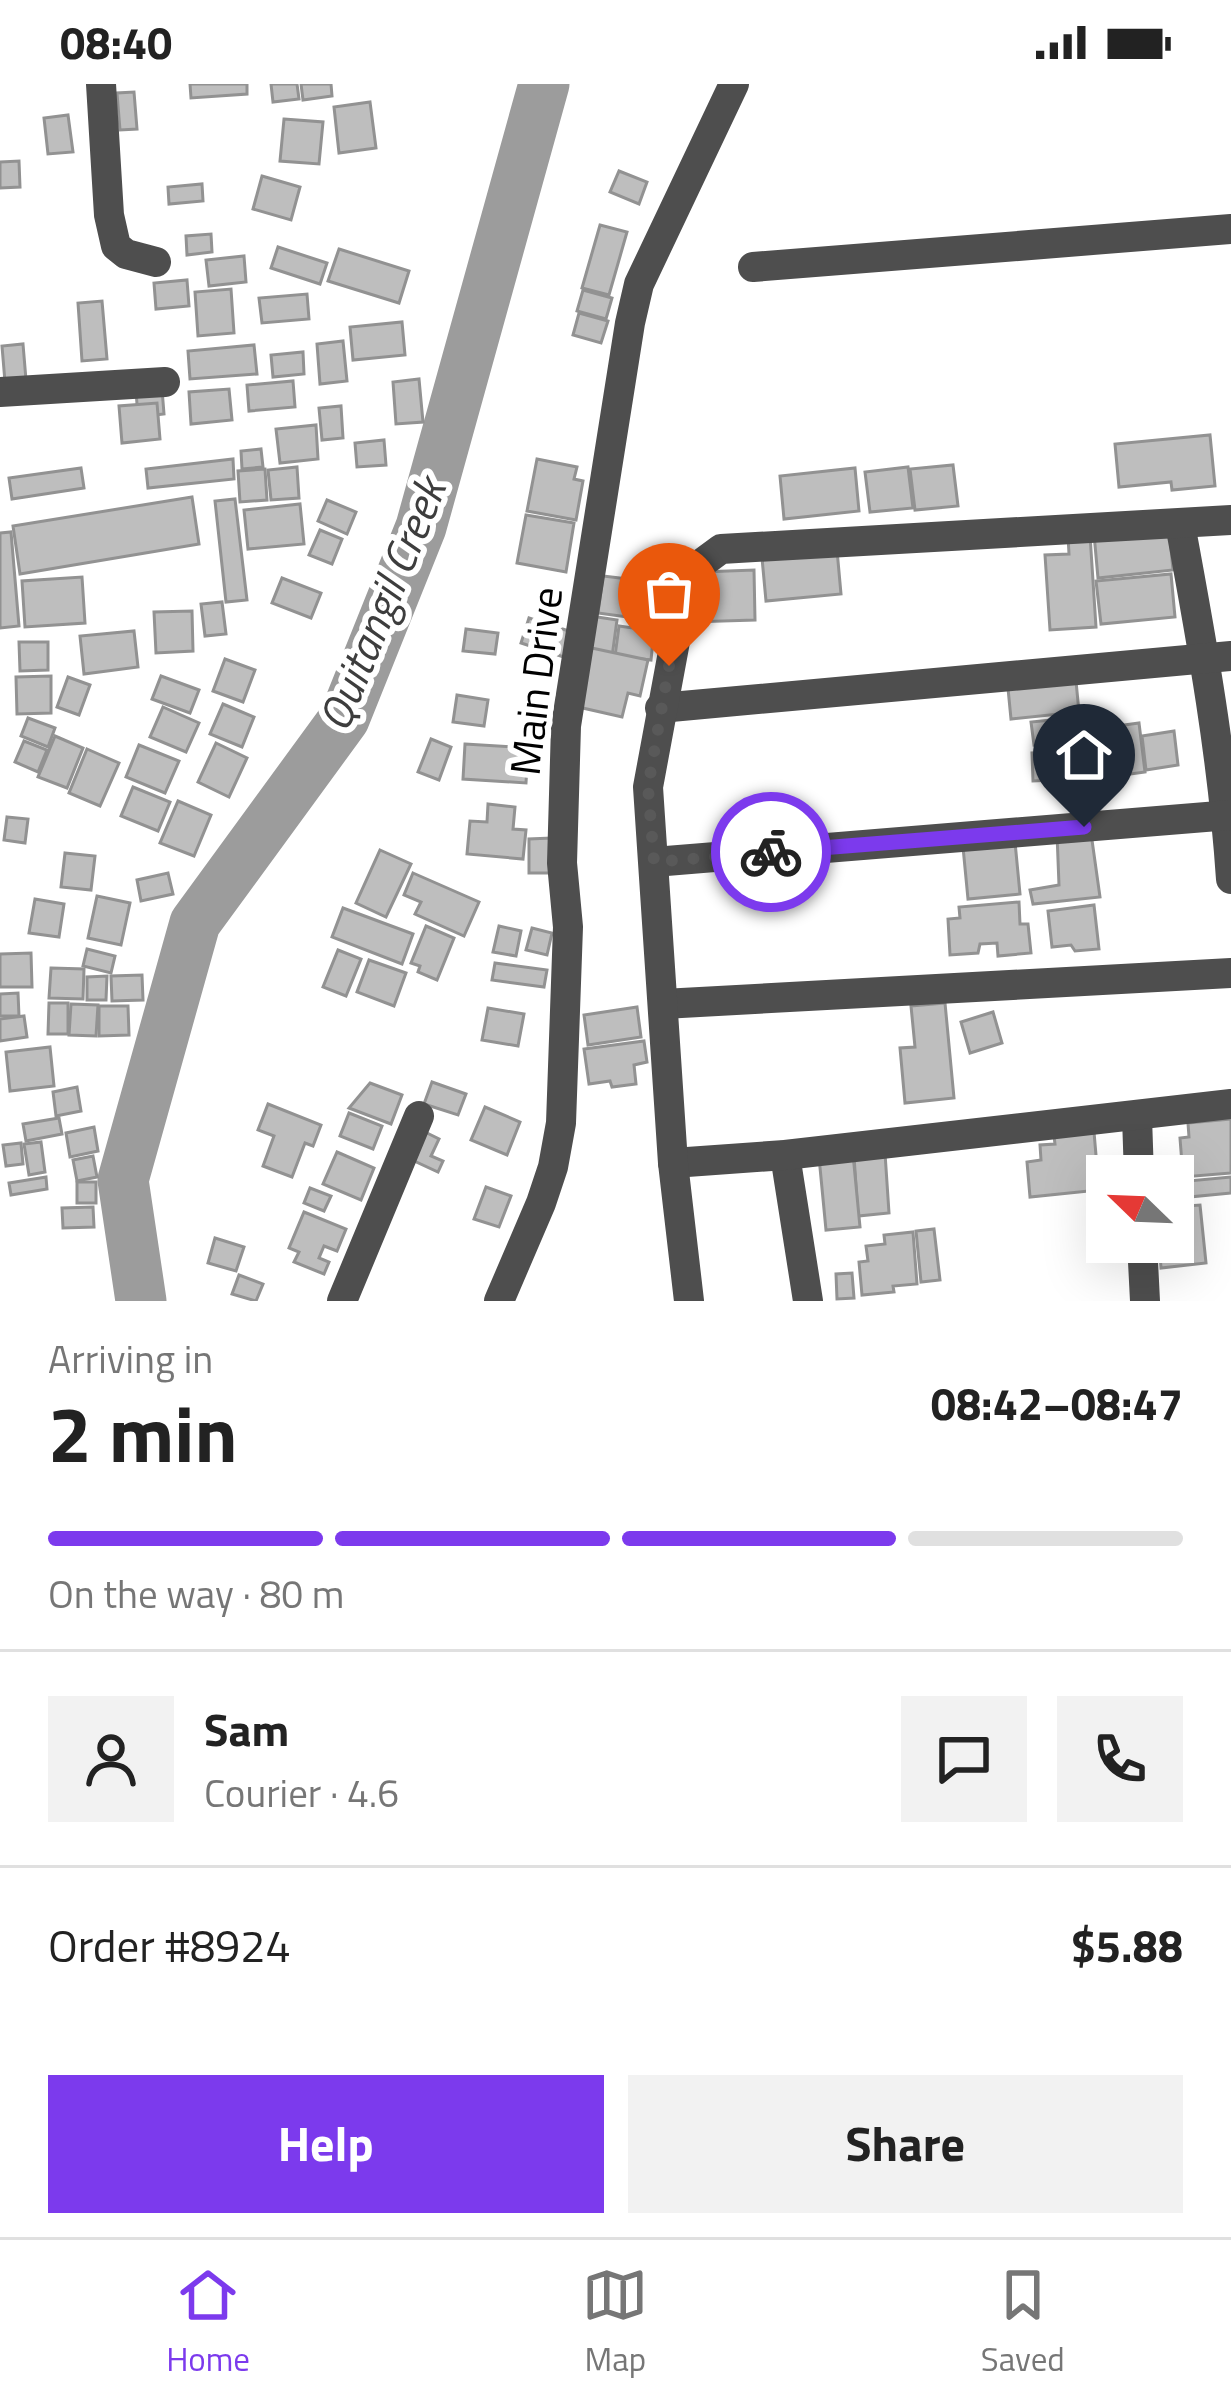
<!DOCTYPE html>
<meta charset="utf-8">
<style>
:root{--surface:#fff;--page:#f2f2f2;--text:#222;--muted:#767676;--line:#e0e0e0;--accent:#7c3aed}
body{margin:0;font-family:"Titillium Web",sans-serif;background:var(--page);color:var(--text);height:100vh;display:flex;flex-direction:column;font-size:45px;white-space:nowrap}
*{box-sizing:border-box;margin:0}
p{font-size:39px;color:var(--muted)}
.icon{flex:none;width:66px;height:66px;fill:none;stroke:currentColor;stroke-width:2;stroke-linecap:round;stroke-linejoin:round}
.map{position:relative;height:1217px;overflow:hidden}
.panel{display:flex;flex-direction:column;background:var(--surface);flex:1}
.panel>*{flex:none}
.needle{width:78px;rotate:293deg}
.tools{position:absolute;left:1086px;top:1071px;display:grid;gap:24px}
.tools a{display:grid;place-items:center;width:108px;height:108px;border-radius:0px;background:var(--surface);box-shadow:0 12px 48px #0002;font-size:60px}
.pin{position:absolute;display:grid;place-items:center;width:102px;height:102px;color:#fff;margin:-123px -51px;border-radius:50% 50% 50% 0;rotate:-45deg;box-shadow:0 0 12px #0007}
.pin .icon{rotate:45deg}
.courier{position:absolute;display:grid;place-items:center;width:120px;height:120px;margin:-60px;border:9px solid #7c3aed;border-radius:50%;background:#fff;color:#222;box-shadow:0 3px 15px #0007}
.headline em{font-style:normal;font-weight:700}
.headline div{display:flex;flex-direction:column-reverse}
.headline{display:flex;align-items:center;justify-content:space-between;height:204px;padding:0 48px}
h1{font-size:78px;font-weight:700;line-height:90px}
.bar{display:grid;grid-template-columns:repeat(4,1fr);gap:18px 12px;align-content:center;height:144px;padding:0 48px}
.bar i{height:15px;border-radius:9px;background:var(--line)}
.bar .selected{background:var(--accent)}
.bar p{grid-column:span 4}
.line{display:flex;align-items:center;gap:30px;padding:0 48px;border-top:3px solid var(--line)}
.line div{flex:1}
.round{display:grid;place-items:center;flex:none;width:126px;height:126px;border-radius:0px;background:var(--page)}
.primary-button{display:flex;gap:24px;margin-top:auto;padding:24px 48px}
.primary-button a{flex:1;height:138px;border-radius:0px;background:var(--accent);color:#fff;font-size:48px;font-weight:700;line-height:138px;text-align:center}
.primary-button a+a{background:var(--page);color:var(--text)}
.status{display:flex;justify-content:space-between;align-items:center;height:84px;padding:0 60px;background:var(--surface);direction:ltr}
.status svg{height:33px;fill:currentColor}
.tab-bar{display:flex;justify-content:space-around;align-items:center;height:168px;border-top:3px solid var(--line);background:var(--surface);font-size:33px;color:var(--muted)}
.tab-bar a{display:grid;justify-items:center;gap:6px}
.tab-bar .selected{color:var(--accent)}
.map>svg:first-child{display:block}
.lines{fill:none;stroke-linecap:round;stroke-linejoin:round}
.river{stroke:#9c9c9c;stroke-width:51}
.building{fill:#bebebe;stroke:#929292;stroke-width:3}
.minor{stroke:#4e4e4e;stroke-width:30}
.done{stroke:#595959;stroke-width:12;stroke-dasharray:0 21.6}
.route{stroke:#7c3aed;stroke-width:15}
.labels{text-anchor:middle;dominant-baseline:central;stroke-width:12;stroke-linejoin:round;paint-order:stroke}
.street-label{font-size:42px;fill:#000;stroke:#fff}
.water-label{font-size:45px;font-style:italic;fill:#3d3d3d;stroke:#fff}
</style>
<div class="status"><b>08:40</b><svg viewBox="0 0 49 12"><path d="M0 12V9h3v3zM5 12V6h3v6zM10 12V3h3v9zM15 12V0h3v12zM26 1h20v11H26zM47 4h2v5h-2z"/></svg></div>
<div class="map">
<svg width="1231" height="1217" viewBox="0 0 1231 1217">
<rect width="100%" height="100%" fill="#fff"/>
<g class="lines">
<!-- river -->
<path class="river" d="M 141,1217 L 123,1096 L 195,839 L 344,635 L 421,443 L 544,0"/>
</g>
<!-- building -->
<g class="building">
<path d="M 190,0 L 247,0 L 247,10 L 191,14 Z"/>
<path d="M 271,0 L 297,0 L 299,15 L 273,18 Z"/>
<path d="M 301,0 L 331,0 L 332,12 L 303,16 Z"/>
<path d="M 134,8 L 137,45 L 120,46 L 117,9 Z"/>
<path d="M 370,18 L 376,64 L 339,69 L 334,23 Z"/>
<path d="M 68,31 L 73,68 L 48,70 L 44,34 Z"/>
<path d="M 284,35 L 323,38 L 319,80 L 280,77 Z"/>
<path d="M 19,77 L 20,103 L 0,104 L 0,78 Z"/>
<path d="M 619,87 L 647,98 L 639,120 L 610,108 Z"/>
<path d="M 262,92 L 300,103 L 291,136 L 253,125 Z"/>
<path d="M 202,100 L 203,117 L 169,120 L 168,103 Z"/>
<path d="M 600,141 L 627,148 L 609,211 L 582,204 Z"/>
<path d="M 211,150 L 212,168 L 187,171 L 186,152 Z"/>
<path d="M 278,163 L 327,179 L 320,200 L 271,184 Z"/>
<path d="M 339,165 L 409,187 L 399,219 L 328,197 Z"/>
<path d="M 244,172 L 246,198 L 209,202 L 206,176 Z"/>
<path d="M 187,196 L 189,222 L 156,225 L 154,199 Z"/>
<path d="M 231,205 L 234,249 L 198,252 L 195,208 Z"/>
<path d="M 583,206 L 612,214 L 606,235 L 577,227 Z"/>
<path d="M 307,210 L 309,235 L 262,239 L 259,214 Z"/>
<path d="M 102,217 L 107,275 L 82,277 L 78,219 Z"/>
<path d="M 579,229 L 608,237 L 601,259 L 573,251 Z"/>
<path d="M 402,238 L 405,271 L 353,276 L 350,243 Z"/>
<path d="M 343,257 L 347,297 L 320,300 L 317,260 Z"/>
<path d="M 23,260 L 26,296 L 5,298 L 2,262 Z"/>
<path d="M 254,261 L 257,290 L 190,295 L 188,267 Z"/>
<path d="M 303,268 L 304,290 L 273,293 L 271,271 Z"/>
<path d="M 419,295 L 423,338 L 396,340 L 393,298 Z"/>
<path d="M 293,297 L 295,323 L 249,327 L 247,301 Z"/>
<path d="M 162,305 L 164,330 L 138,333 L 136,307 Z"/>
<path d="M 229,305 L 232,336 L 191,340 L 189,308 Z"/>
<path d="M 157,319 L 160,355 L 122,359 L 119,322 Z"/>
<path d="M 341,322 L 343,354 L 322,356 L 319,324 Z"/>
<path d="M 316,341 L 318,375 L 280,379 L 276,345 Z"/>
<path d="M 1210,351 L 1215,402 L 1172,406 L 1171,398 L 1119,403 L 1115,360 Z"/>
<path d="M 384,356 L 386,381 L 357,383 L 355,359 Z"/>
<path d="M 261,365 L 263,383 L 242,385 L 241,367 Z"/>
<path d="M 233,375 L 234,395 L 148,404 L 146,385 Z"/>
<path d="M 537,375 L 577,383 L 574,395 L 583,397 L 576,436 L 527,427 Z"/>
<path d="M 953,381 L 958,422 L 915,426 L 910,385 Z"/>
<path d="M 297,383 L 299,414 L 271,416 L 268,386 Z"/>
<path d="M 908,383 L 913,424 L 870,428 L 865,388 Z"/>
<path d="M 81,384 L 84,404 L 12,415 L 9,394 Z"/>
<path d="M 855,384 L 859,427 L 784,435 L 780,392 Z"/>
<path d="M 265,385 L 267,416 L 240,418 L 238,387 Z"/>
<path d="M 192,413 L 199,460 L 20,490 L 13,442 Z"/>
<path d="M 235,415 L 247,516 L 226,518 L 215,417 Z"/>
<path d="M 327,416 L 356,428 L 347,450 L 318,437 Z"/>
<path d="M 300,420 L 304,460 L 248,465 L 244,426 Z"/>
<path d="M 526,431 L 574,439 L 566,488 L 517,479 Z"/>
<path d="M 1169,443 L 1173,486 L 1098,494 L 1094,450 Z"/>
<path d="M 320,446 L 342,455 L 332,480 L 309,471 Z"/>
<path d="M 11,448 L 19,542 L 0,544 L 0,449 Z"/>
<path d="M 1090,451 L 1096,543 L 1050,546 L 1045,471 L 1069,470 L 1068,452 Z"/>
<path d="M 837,466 L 841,510 L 766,517 L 762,474 Z"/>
<path d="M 754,486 L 755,536 L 690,538 L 689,512 L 703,511 L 702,488 Z"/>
<path d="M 1171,490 L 1175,533 L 1101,540 L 1096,497 Z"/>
<path d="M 603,492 L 662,499 L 657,537 L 598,529 Z"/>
<path d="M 82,493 L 85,539 L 25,543 L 22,497 Z"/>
<path d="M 282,494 L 321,509 L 311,534 L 272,519 Z"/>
<path d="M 222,518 L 226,550 L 205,552 L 201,520 Z"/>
<path d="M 192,527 L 193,567 L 156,569 L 154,528 Z"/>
<path d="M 591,532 L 617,536 L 612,573 L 587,570 Z"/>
<path d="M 529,534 L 578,550 L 570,575 L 521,559 Z"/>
<path d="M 619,542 L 654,547 L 651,576 L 615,572 Z"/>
<path d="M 466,545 L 498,549 L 495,570 L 463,567 Z"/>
<path d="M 134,547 L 138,583 L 84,590 L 80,552 Z"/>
<path d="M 19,558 L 48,558 L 48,586 L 20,587 Z"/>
<path d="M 587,563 L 648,576 L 640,612 L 628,609 L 622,633 L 574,622 Z"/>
<path d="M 225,575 L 255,586 L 243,618 L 213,607 Z"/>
<path d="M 1075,587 L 1079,628 L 1011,635 L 1007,594 Z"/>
<path d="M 51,592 L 51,629 L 17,630 L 16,593 Z"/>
<path d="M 161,592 L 199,606 L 190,629 L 152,615 Z"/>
<path d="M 68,593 L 90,601 L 79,631 L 57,623 Z"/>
<path d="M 457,611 L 488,616 L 484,642 L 453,638 Z"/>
<path d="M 223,620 L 254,633 L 242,663 L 210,650 Z"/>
<path d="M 163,623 L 199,639 L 186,668 L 150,653 Z"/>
<path d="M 1081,633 L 1084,655 L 1034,661 L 1031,638 Z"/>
<path d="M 28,634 L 55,644 L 48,663 L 21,652 Z"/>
<path d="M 1139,639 L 1145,688 L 1101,694 L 1095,645 Z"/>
<path d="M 1174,647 L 1178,681 L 1146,686 L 1142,652 Z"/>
<path d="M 55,652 L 83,664 L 67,704 L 38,693 Z"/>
<path d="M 431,655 L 451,663 L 439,696 L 418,688 Z"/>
<path d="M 24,657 L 47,666 L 38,688 L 15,678 Z"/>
<path d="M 216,659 L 247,674 L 229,713 L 198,698 Z"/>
<path d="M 465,660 L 528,664 L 526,699 L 463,695 Z"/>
<path d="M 139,661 L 179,677 L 165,709 L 126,693 Z"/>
<path d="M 87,665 L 119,679 L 100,722 L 69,709 Z"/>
<path d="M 1054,668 L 1055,696 L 1033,697 L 1032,669 Z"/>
<path d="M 133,703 L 170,718 L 158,747 L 121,732 Z"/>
<path d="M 178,717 L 211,731 L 194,772 L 160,759 Z"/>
<path d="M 488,720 L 515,723 L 513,745 L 526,746 L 523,775 L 467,770 L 470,737 L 487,738 Z"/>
<path d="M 7,733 L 28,735 L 25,759 L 4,756 Z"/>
<path d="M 1091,749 L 1100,813 L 1033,820 L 1030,806 L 1059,801 L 1057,750 Z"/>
<path d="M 551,754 L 552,789 L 529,789 L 529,755 Z"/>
<path d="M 1015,758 L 1020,810 L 968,815 L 963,763 Z"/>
<path d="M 380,766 L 411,780 L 386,833 L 356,819 Z"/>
<path d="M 65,769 L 95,772 L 91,806 L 61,803 Z"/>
<path d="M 168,789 L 173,810 L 141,817 L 137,796 Z"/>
<path d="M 413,789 L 479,818 L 464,852 L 415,830 L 421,818 L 404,811 Z"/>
<path d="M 97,812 L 130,819 L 121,861 L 88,854 Z"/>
<path d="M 35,815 L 64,820 L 59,853 L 29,849 Z"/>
<path d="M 1019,818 L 1020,840 L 1028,840 L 1031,869 L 998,872 L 997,859 L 980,860 L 978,869 L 950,871 L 948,835 L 960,834 L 959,823 Z"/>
<path d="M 1094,821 L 1099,865 L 1075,867 L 1071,861 L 1052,863 L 1048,827 Z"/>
<path d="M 343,824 L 413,850 L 402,880 L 332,853 Z"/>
<path d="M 426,842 L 454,854 L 437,896 L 418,888 L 420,882 L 411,879 Z"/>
<path d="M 499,842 L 521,847 L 516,872 L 493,868 Z"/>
<path d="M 532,844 L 552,849 L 547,871 L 526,866 Z"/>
<path d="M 87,865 L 115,872 L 111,889 L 83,882 Z"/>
<path d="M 338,866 L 361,875 L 346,912 L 323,903 Z"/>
<path d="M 31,869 L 32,903 L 0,903 L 0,870 Z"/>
<path d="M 369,876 L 406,889 L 394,922 L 357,908 Z"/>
<path d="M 495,879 L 547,886 L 544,903 L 492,896 Z"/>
<path d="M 51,884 L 84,885 L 83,915 L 49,914 Z"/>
<path d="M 142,891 L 143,916 L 112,917 L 111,892 Z"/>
<path d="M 107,892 L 106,916 L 87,916 L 87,893 Z"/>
<path d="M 18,909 L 19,932 L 0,932 L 0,910 Z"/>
<path d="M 49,919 L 68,919 L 68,950 L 48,950 Z"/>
<path d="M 945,919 L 954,1014 L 905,1019 L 900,964 L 915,963 L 911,922 Z"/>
<path d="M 71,920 L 98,921 L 96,952 L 69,951 Z"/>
<path d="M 99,922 L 128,922 L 129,951 L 99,952 Z"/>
<path d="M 637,923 L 641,953 L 588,961 L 584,931 Z"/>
<path d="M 488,924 L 524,930 L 518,962 L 482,956 Z"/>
<path d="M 993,928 L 1002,959 L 970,969 L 961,938 Z"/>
<path d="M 24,932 L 27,953 L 0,957 L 0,935 Z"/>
<path d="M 644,957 L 647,978 L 634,981 L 636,1000 L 612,1003 L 610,997 L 589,1000 L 584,965 Z"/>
<path d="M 50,963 L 54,1002 L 10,1007 L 6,968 Z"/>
<path d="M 432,998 L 466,1010 L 458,1031 L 424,1020 Z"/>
<path d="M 370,999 L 402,1011 L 391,1040 L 349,1024 Z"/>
<path d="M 77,1003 L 81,1027 L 56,1032 L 53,1008 Z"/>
<path d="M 268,1020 L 321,1041 L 313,1062 L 305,1059 L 292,1093 L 263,1082 L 274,1052 L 258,1046 Z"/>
<path d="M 485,1023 L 520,1038 L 507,1071 L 471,1056 Z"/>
<path d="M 349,1029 L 382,1042 L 373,1065 L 340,1052 Z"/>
<path d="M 59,1034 L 62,1050 L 26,1057 L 23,1040 Z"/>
<path d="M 1231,1035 L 1231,1089 L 1183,1093 L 1180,1054 L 1189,1053 L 1188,1039 Z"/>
<path d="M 94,1043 L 98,1067 L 70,1073 L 66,1049 Z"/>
<path d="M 423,1047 L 439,1055 L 431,1072 L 443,1077 L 438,1088 L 410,1075 Z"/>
<path d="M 1094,1048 L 1099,1106 L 1030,1113 L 1027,1078 L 1041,1076 L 1040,1061 L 1055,1060 L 1054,1052 Z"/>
<path d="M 41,1058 L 45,1088 L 29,1091 L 24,1060 Z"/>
<path d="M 21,1059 L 23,1080 L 6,1082 L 3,1061 Z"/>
<path d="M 337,1068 L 374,1084 L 361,1116 L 323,1100 Z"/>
<path d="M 885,1069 L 889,1129 L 858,1132 L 854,1072 Z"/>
<path d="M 853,1070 L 860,1143 L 826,1146 L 819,1073 Z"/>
<path d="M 93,1072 L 97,1093 L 77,1097 L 73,1076 Z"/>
<path d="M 46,1093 L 47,1105 L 11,1111 L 9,1099 Z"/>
<path d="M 1231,1093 L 1231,1109 L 1189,1113 L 1188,1097 Z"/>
<rect x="77" y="1098" width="19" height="21"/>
<path d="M 486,1103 L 511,1112 L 499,1143 L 474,1135 Z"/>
<path d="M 310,1104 L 331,1112 L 324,1127 L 304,1119 Z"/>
<path d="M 1200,1121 L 1206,1179 L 1161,1184 L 1159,1158 L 1173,1158 L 1173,1123 Z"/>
<path d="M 93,1123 L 94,1143 L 63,1144 L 62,1124 Z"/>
<path d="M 304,1128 L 346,1145 L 337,1167 L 324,1162 L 319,1174 L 329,1178 L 324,1190 L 294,1178 L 299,1168 L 289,1164 Z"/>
<path d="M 934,1145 L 940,1196 L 921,1198 L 916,1147 Z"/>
<path d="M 913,1148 L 917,1200 L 893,1202 L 894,1208 L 862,1211 L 859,1178 L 868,1177 L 866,1162 L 885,1160 L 884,1151 Z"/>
<path d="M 215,1154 L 244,1163 L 236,1187 L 208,1179 Z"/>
<path d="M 852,1189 L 854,1214 L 837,1215 L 836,1190 Z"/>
<path d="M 239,1191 L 263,1200 L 256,1217 L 232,1210 Z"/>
</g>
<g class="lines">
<!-- minor -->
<g class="minor">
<path d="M 101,0 L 109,131 L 116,162 L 126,170 L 156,178"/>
<path d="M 753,183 L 1231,145"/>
<path d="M 0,308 L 165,298"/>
<path d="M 1180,440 C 1202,558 1223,675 1231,795"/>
<path d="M 660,624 L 1231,572"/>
<path d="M 654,778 L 1231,731"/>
<path d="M 663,920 L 1231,889"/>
<path d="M 1137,1033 L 1139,1092"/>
<path d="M 785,1071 L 808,1217"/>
<path d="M 673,1079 L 785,1071 L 1231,1020"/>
<path d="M 1142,1158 L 1145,1217"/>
<path d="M 342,1217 L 419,1032"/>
<path d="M 499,1217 L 541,1119 L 553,1083 L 561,1039 L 568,843 L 562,779 L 566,642 L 630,239 L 639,200 L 734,0"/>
<path d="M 689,1217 L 673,1079 L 648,703 L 686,498 L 702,479 L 721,465 L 1231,436"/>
</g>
</g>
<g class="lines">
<!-- done -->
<path class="done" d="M 669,582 L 648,703 L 654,778 L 771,768"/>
<!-- route -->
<path class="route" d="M 771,768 L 1084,743"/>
</g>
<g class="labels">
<!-- street labels -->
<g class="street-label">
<text transform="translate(535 597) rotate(-83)">Main Drive</text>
</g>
<!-- water labels -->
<g class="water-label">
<text transform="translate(381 520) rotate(-68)">Quitangil Creek</text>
</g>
</g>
</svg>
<div class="tools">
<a><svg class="needle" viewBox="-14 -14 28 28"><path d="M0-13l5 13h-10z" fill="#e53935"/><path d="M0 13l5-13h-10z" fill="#767676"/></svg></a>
</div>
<div class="pin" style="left:669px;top:582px;background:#ea580c"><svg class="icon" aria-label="bag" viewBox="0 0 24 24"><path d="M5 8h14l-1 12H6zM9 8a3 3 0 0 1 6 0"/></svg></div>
<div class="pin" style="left:1084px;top:743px;background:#1f2937"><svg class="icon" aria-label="home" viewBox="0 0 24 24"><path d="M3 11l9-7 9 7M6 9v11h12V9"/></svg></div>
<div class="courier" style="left:771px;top:768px"><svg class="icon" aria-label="bike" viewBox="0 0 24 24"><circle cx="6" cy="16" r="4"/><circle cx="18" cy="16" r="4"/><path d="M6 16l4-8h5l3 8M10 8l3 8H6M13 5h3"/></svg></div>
</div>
<section class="panel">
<div class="headline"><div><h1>2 min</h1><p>Arriving in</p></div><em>08:42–08:47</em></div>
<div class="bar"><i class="selected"></i><i class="selected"></i><i class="selected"></i><i></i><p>On the way · 80 m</p></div>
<div class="line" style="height:216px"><a class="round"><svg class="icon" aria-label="person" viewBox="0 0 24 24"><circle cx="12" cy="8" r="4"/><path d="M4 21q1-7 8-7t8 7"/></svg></a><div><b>Sam</b><p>Courier · 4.6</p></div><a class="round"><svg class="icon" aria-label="chat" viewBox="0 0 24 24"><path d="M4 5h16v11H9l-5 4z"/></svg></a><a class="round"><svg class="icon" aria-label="phone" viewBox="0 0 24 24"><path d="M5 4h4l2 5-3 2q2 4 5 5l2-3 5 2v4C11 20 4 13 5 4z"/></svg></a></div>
<div class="line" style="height:156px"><div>Order #8924</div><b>$5.88</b></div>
<div class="primary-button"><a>Help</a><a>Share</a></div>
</section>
<nav class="tab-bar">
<a class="selected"><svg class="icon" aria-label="home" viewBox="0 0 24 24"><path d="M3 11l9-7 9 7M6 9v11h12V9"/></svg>Home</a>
<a><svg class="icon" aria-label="map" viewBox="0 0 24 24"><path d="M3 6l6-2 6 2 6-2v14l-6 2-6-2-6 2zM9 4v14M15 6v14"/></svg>Map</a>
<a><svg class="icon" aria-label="saved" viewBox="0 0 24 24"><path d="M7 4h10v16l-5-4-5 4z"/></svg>Saved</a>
</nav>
